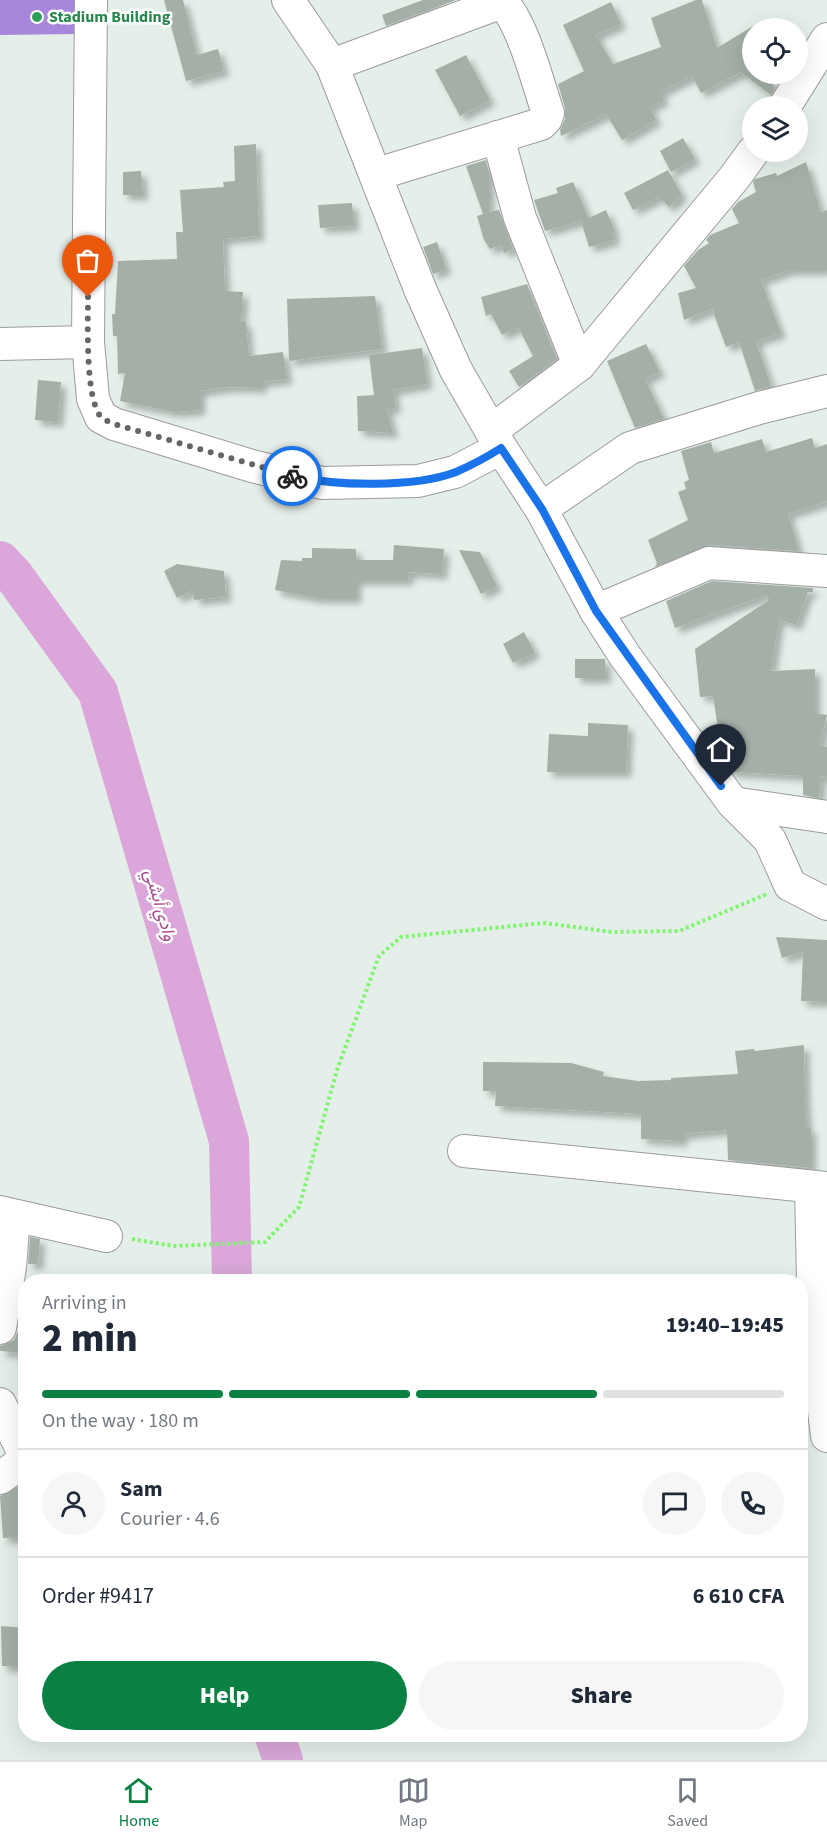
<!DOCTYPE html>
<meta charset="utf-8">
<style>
:root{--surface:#fff;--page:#f6f6f7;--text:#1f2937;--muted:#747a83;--line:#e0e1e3;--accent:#0b8043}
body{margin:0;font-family:"Source Sans 3",Vazirmatn,sans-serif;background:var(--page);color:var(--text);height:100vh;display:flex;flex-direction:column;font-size:22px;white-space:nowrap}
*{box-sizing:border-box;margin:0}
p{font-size:20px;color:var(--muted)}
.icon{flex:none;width:33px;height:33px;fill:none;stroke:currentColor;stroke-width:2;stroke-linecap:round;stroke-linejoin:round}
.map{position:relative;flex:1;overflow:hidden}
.details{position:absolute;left:18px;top:1274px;width:790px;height:468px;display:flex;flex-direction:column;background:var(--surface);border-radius:24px;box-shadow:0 6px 24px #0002}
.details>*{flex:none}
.buttons{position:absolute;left:742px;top:18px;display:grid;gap:12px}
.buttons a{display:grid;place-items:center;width:66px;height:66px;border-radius:50%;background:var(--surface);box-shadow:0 6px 24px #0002;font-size:30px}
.pin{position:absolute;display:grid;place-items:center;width:51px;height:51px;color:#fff;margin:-62px -26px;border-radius:50% 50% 50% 0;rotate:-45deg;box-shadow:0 0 6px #0007}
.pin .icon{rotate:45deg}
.courier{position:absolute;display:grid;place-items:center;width:60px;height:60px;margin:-30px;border:4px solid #1a73e8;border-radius:50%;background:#fff;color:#222;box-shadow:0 2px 8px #0007}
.overview em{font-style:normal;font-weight:800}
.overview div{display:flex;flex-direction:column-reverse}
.overview{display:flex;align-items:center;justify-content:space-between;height:102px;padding:0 24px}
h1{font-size:39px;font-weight:800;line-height:45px}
.bar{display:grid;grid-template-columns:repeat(4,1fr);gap:9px 6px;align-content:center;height:72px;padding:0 24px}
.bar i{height:8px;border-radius:4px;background:var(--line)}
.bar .current{background:var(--accent)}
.bar p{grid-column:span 4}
.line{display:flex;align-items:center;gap:15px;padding:0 24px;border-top:2px solid var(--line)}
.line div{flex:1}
.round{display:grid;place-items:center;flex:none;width:63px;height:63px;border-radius:32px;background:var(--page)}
.cta{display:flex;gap:12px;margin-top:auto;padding:12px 24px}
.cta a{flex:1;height:69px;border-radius:36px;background:var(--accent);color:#fff;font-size:24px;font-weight:800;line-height:69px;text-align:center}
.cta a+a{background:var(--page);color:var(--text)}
.dock{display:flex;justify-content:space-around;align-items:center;height:84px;border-top:2px solid var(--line);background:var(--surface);font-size:16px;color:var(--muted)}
.dock a{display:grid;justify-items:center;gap:3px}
.dock .current{color:var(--accent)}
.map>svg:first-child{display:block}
.pitch{fill:#a786db}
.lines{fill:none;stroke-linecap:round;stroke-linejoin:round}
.river{stroke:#dba7da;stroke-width:40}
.building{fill:#a4b0a7;filter:url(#shadow)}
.minor-casing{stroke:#9b9b9b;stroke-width:34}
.path{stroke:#80f470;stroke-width:4;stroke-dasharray:3 3;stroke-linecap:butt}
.minor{stroke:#fff;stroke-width:32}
.done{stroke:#646765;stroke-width:6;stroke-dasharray:0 10.8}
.route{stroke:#1a73e8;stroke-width:8}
.leisure-dot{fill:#2e9e5b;stroke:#fff;stroke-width:2}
.labels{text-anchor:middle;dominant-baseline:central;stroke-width:5;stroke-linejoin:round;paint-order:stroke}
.leisure-label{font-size:16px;font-weight:bold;fill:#27864d;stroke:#fff;text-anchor:start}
.water-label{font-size:18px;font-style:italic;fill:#aa4e91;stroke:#fff}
</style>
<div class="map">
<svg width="827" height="1760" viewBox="0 0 827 1760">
<defs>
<filter id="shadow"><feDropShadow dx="5.5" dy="5.5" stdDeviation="3" flood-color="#0004"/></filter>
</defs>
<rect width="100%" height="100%" fill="#e5efe9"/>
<!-- pitch -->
<path class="pitch" d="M 0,0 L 74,0 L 74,34 L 0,35 Z"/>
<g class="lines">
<!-- river -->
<g class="river">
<path d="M 0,561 L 14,576 L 98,692 L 229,1141 L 232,1281"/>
<path d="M 274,1734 L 283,1760"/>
</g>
</g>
<!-- building -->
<g class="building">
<path d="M 164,0 L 183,0 L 197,55 L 218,49 L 224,71 L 186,81 Z"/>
<path d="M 423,0 L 456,0 L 386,26 L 382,15 Z"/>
<path d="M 696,0 L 702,0 L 717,48 L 753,26 L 753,74 L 765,74 L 775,88 L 771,95 L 741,72 L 701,93 L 692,76 L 660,92 L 664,100 L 650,107 L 656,120 L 622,140 L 606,114 L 561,136 L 560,130 L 565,119 L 565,108 L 558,84 L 584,71 L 563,25 L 611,2 L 621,24 L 596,35 L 613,64 L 661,47 L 651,18 Z"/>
<path d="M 466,55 L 490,100 L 460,116 L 435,70 Z"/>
<path d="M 683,138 L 695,159 L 671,172 L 660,151 Z"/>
<path d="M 256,144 L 259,236 L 223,239 L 225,291 L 243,292 L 241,322 L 246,322 L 249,356 L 283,352 L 287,379 L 261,382 L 261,388 L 228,387 L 200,391 L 200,410 L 175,412 L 120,401 L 125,373 L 118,374 L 117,336 L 113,336 L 112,314 L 115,314 L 118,261 L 177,259 L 176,232 L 183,232 L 180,190 L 224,187 L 223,182 L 235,181 L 234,146 Z"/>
<path d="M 486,160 L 489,173 L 489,212 L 499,210 L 513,249 L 504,253 L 501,245 L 490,249 L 484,240 L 477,216 L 483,214 L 466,166 Z"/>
<path d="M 806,162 L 821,212 L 827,210 L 827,270 L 789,270 L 761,280 L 781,333 L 756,341 L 771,386 L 755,391 L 739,342 L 726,347 L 712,309 L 684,320 L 678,293 L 696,288 L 684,266 L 698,250 L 709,243 L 706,240 L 710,235 L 739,223 L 732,209 L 738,202 L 756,192 L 753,182 L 755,179 L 776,173 L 777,176 Z"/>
<path d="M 668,170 L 682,195 L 669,207 L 659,197 L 633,210 L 624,193 Z"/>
<path d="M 141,171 L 143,195 L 123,195 L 123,172 Z"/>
<path d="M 573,182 L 589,218 L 606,210 L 615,232 L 612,234 L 615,240 L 589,247 L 581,221 L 587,219 L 545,231 L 534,200 L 558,193 L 556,188 Z"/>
<path d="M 352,203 L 354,226 L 320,228 L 318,205 Z"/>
<path d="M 437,242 L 446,269 L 433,274 L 423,247 Z"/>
<path d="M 527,284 L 557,359 L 519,387 L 509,371 L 533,356 L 518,327 L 502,335 L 491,314 L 486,316 L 481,297 Z"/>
<path d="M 375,296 L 382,349 L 289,361 L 287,299 Z"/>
<path d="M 646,344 L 660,372 L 645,379 L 664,419 L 635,428 L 607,361 Z"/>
<path d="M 422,348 L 427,384 L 393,390 L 396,408 L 387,409 L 393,433 L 358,431 L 357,396 L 374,395 L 369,355 Z"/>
<path d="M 38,380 L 61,382 L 58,422 L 35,420 Z"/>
<path d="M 812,438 L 815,448 L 827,444 L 827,501 L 788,514 L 799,551 L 710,545 L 655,567 L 657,563 L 648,540 L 688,520 L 678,492 L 686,489 L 684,482 L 689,480 L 681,451 L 711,442 L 714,453 L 762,439 L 766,452 Z"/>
<path d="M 394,545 L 444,549 L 442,574 L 409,572 L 408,580 L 356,580 L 356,598 L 316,598 L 275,590 L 281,560 L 302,561 L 302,558 L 312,558 L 312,548 L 356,549 L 356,560 L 393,560 Z"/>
<path d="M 459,550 L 480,552 L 497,586 L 481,594 Z"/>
<path d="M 177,564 L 224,571 L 226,597 L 194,600 L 194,590 L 177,598 L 164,571 Z"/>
<path d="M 712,581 L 813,588 L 813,592 L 808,592 L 796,625 L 779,619 L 771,671 L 815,669 L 815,713 L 827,715 L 820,745 L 827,747 L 827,777 L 821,776 L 819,798 L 803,795 L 803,776 L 732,772 L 706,736 L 718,728 L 713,696 L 700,697 L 695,649 L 769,600 L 766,595 L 675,628 L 666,601 Z"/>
<path d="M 524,632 L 535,653 L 513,663 L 503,644 Z"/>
<path d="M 575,659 L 605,659 L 606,678 L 575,678 Z"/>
<path d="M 588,723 L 628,725 L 626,772 L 547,772 L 549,734 L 588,736 Z"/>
<path d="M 776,937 L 827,940 L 827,1002 L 801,1001 L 803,952 L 782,958 Z"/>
<path d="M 804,1045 L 805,1099 L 807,1128 L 811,1128 L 811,1168 L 728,1160 L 727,1130 L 682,1134 L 682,1141 L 641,1139 L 641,1114 L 495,1106 L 496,1091 L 483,1091 L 483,1062 L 571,1063 L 604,1072 L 603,1076 L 638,1081 L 671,1080 L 671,1078 L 738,1074 L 735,1051 L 754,1049 L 755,1051 Z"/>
<path d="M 30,1237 L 40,1239 L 38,1264 L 28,1264 Z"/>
<path d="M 18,1331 L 26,1332 L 26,1353 L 0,1351 L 0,1346 L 14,1340 Z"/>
<path d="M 21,1485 L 24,1491 L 21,1493 L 24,1537 L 3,1538 L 0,1496 Z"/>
<path d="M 1,1626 L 25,1628 L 23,1667 L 2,1666 Z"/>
</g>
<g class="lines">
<!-- minor casing -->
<g class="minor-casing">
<g id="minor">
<path d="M 91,0 L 88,342 L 93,399 L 101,417 L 114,424 L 252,466 L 322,483 L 418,481 L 455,472 L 501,448"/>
<path d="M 288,0 L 332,65 L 420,289 L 456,370 L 501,448 L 541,509 L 596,611 L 625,656 L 733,803 L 770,840 L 790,885 L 827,904"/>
<path d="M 332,65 L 502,2 C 523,23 538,84 548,113 L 546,119 L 541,124 L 377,174"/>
<path d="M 785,106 L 827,39"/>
<path d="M 498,137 L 520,218 L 579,365"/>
<path d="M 0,344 L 88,342"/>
<path d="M 491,431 L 579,365 L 734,178 L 753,152"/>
<path d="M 541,509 L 630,448 L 759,408 L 827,391"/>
<path d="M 596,611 L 709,563 L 827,571"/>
<path d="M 733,803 L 827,817"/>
<path d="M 464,1151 L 827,1188"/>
<path d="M 811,1187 L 814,1327 L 827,1436"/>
<path d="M 0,1212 L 106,1236"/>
<path d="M 0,1328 L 10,1267 L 14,1216"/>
<path d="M 0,1404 L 26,1458"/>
<path d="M 0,1478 L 26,1459"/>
</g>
</g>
<!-- path -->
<path class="path" d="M 132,1239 L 173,1246 L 265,1242 L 299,1207 L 337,1070 L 379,956 L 401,937 L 544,923 L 612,932 L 679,931 L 767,894"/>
<!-- minor -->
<use href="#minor" class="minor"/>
</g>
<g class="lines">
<!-- done -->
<path class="done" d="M 88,297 C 88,322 85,399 101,417 C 104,420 110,422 114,424 L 292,476"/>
<!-- route -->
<path class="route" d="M 292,476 C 336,486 414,488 456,472 C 472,465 487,457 501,448 L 542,509 L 596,611 L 721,786"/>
</g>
<!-- markers -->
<circle class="leisure-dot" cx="37" cy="17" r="6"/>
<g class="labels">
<!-- leisure labels -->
<g class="leisure-label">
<text x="49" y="17">Stadium Building</text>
</g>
<!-- water labels -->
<g class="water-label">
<text transform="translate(160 905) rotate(74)">وادي أبشي</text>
</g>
</g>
</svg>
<div class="buttons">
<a><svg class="icon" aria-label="locate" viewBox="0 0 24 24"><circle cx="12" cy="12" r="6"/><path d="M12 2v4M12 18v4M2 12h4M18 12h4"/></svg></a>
<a><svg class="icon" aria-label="layers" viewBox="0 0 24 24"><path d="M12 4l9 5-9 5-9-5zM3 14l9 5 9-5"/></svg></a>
</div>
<div class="pin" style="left:88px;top:297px;background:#ea580c"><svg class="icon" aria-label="bag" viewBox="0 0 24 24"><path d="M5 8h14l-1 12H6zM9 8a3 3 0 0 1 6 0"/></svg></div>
<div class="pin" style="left:721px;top:786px;background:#1f2937"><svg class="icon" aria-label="home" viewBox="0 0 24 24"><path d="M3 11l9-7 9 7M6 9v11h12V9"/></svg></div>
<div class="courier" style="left:292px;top:476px"><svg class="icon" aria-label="bike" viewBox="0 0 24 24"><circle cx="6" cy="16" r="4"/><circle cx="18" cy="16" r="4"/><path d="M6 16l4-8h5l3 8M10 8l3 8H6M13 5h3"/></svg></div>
<section class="details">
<div class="overview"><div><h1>2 min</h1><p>Arriving in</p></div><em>19:40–19:45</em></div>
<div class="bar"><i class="current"></i><i class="current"></i><i class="current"></i><i></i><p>On the way · 180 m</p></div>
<div class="line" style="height:108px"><a class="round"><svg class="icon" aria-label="person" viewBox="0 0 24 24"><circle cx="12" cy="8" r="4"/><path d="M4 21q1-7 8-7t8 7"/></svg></a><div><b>Sam</b><p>Courier · 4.6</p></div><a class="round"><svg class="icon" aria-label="chat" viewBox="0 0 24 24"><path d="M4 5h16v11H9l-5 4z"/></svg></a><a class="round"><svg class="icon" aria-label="phone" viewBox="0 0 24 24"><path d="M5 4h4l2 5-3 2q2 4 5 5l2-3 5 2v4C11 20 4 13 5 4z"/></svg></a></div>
<div class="line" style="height:78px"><div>Order #9417</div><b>6 610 CFA</b></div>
<div class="cta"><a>Help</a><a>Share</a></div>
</section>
</div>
<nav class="dock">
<a class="current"><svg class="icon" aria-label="home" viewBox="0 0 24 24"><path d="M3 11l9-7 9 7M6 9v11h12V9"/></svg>Home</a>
<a><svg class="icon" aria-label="map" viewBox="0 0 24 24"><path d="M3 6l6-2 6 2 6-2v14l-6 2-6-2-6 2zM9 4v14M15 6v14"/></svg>Map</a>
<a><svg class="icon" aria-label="saved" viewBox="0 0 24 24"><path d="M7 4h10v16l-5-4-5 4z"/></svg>Saved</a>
</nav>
